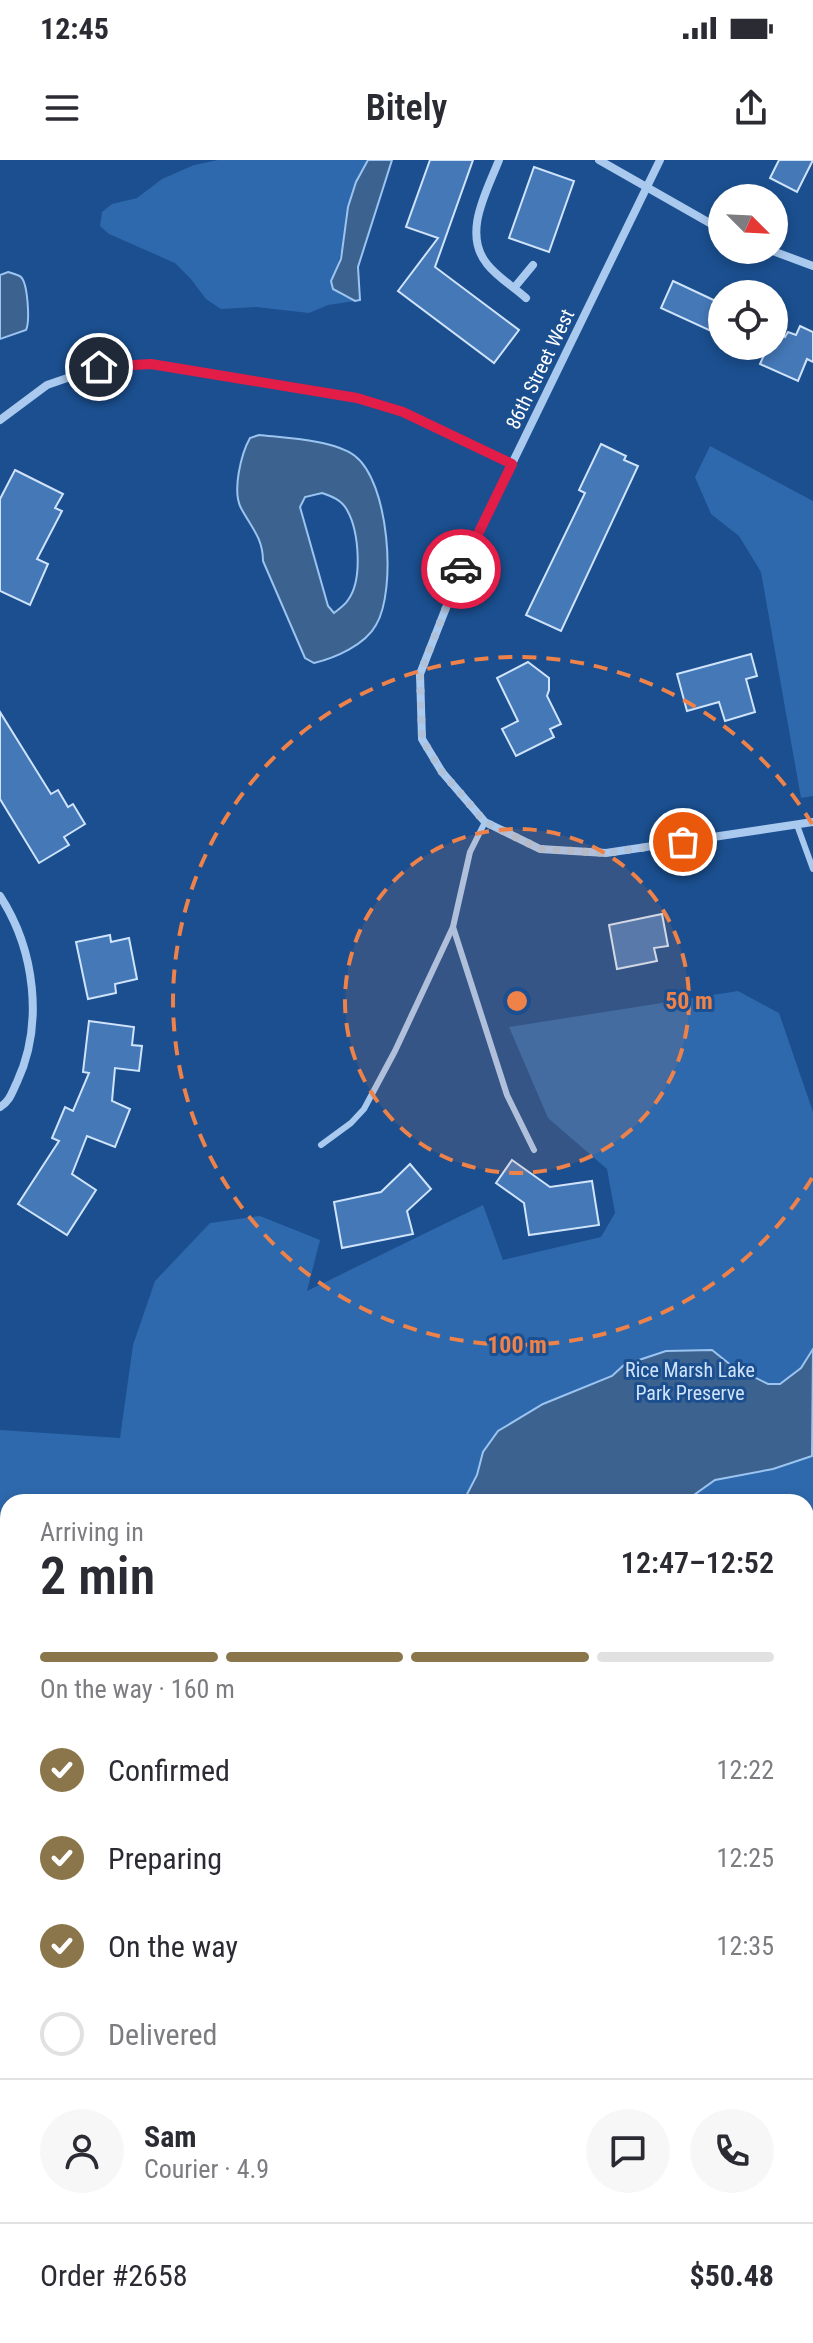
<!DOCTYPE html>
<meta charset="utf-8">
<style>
:root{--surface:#fff;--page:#f7f7f7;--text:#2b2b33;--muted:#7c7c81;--line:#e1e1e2;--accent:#8a764a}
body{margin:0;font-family:"Roboto Condensed",sans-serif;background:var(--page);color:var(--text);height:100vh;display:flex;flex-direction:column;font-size:30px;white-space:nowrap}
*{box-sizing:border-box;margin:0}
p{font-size:26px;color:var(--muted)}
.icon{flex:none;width:44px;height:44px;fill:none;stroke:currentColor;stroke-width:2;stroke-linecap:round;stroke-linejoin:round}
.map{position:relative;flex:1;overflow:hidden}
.panel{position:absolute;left:0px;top:1334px;width:814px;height:850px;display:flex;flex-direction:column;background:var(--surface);border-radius:24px 24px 0 0;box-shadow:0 4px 12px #0003}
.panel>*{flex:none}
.needle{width:52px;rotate:114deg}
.controls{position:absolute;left:708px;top:24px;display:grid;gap:16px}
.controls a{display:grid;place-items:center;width:80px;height:80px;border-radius:50%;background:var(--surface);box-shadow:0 4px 12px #0003;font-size:40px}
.pin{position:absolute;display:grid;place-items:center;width:68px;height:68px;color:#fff;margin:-34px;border:4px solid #fff;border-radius:50%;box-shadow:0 2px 8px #0007}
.courier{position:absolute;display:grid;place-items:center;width:80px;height:80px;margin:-40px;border:6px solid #e11d48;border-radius:50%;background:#fff;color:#222;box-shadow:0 2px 10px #0007}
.head em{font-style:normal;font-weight:600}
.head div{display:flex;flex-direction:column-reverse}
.head{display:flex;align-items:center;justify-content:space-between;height:136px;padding:0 40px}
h1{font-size:52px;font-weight:600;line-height:60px}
.bar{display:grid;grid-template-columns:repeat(4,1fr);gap:12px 8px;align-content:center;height:96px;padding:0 40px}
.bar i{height:10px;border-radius:6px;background:var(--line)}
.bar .selected{background:var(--accent)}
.bar p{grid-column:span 4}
.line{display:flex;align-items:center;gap:20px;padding:0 40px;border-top:2px solid var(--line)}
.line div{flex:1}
.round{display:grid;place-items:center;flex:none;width:84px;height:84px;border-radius:42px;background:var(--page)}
ol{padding:0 40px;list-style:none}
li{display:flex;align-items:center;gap:24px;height:88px}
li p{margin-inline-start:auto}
li .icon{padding:8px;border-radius:50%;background:var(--accent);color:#fff;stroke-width:4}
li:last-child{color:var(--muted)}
li i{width:44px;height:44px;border:4px solid var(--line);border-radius:50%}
.status{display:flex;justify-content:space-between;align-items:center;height:56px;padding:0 40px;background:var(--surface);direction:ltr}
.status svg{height:22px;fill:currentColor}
header{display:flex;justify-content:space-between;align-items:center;height:104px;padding:0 40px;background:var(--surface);font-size:36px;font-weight:600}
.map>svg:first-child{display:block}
.green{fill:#2e69ad;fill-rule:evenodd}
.water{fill:#3c6290;stroke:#9cc4f0;stroke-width:2;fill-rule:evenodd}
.building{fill:#4478b7;stroke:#cfe3fa;stroke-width:2}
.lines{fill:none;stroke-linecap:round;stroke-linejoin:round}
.service{stroke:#a9c9ee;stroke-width:6}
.minor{stroke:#a9c9ee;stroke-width:8}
.done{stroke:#afc1d8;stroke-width:8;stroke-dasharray:0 14.4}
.route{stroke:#e11d48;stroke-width:10}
.ring{fill:none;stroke:#ee8249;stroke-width:4;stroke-dasharray:14 10}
.labels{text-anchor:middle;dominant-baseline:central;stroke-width:6;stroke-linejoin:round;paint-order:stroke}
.street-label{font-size:20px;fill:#fff;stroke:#1b4f8f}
.park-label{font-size:20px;fill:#cfe3fa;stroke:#1b4f8f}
.centre{fill:#ee8249;stroke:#1b4f8f;stroke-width:4}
.ring-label{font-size:24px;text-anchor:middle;font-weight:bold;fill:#ee8249;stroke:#1b4f8f;stroke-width:6;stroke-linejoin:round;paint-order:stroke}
</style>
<div class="status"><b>12:45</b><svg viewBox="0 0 49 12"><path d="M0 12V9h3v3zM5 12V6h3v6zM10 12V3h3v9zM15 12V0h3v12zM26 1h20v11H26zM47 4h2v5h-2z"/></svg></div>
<header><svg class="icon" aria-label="menu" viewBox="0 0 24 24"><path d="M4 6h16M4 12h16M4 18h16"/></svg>Bitely<svg class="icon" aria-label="share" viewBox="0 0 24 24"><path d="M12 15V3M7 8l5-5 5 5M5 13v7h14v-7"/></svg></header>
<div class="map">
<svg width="813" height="2183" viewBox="0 0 813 2183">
<rect width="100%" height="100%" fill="#1b4f8f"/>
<!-- green -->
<g class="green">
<path d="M 218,0 L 368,0 C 360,15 352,30 348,47 C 343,76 344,92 331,121 L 341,135 L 355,141 L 328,145 L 309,153 L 256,147 L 221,149 L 206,139 L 190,118 L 175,103 L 109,74 L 100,66 L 102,52 L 112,44 L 137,38 L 162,19 L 194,5 Z"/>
<path d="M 710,286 L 813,341 L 813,636 L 801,638 L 761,412 L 739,376 L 711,354 L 695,317 Z"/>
<path d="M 738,831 L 779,853 L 813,952 L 813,2183 L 0,2183 L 0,1270 L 120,1278 L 133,1185 L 155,1121 L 210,1063 L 260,1056 L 320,1080 L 307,1131 L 483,1045 L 503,1100 L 601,1077 L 615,1053 L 607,1009 L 548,958 L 509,867 ZM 8,1342 L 806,1342 L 806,2176 L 8,2176 Z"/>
</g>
<!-- water -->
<g class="water">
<path d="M 368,0 L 392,0 L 358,107 L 360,140 L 355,141 L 333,129 L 331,121 L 341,99 L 348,47 L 356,22 Z"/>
<path d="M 8,112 C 11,113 19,115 21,117 C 28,124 30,162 26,170 L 0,179 L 0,115 Z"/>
<path d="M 259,275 C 286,278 334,280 355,296 C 389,322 397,430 376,465 C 365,485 335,498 314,503 L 305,498 L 263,401 C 263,378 251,367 241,348 C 232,331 241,294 250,278 ZM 322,333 C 331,336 342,340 347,350 C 359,371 363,420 348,440 C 345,445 339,449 334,453 L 328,446 L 300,347 L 305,337 Z"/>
<path d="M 813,1189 L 812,1296 L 773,1309 L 715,1320 L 684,1342 L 463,1342 L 477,1315 L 483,1292 L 498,1271 L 543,1244 L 612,1216 L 624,1205 L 666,1191 L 712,1190 L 732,1206 L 768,1224 L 780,1224 L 801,1208 Z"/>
<path d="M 813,1685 L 813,2183 L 292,2183 L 292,2176 L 806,2176 L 806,1693 Z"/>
</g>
<!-- building -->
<g class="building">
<path d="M 430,0 L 473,0 L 435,107 L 519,170 L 494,203 L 398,131 L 438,78 L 406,67 Z"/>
<path d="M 779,0 L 813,0 L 797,32 L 770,18 Z"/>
<path d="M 534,7 L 574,21 L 549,92 L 509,78 Z"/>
<path d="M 673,121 L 722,144 L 722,163 L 716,160 L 711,171 L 661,148 Z"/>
<path d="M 800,166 L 813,172 L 813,202 L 807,199 L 798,221 L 760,204 L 768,186 L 774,186 L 774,172 L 785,177 L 788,172 L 796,175 Z"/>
<path d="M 601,284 L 626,296 L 624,300 L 638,306 L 561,471 L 526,455 L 585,333 L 579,330 Z"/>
<path d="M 15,310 L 63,334 L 55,348 L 62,351 L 37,399 L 48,404 L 30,445 L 0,431 L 0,339 Z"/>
<path d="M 751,494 L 757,516 L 746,519 L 755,552 L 725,561 L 719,542 L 687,551 L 677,514 Z"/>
<path d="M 528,502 L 549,518 L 549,530 L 547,536 L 561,564 L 550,569 L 554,577 L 516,596 L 502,569 L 518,561 L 497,518 Z"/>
<path d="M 0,552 L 51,634 L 58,630 L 68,647 L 73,644 L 85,664 L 64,677 L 69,685 L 39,703 L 0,639 Z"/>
<path d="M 662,754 L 668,786 L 654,788 L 657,801 L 617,809 L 609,765 Z"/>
<path d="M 110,775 L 111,782 L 129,778 L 137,819 L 115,824 L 116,833 L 88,839 L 76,782 Z"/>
<path d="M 89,861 L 134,867 L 132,885 L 142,886 L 139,911 L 115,908 L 112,941 L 130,949 L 115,987 L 87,976 L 72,1014 L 96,1030 L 67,1075 L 18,1044 L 59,981 L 52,978 L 65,947 L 73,951 L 89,913 L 83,912 Z"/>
<path d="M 512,1000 L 550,1027 L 592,1021 L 599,1065 L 529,1075 L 524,1043 L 496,1023 Z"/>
<path d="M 410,1004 L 431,1029 L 407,1051 L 413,1074 L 342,1088 L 334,1042 L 381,1032 Z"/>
</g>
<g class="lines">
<!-- service -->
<g class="service">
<path d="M 797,665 L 813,709"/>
<path d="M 453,767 L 507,935 L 534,990"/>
<path d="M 321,985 L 351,963 L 364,949 L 395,891 L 453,767 L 470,692 L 485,662"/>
</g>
<!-- minor -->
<g class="minor">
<path d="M 499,0 C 487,31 462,73 487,104 C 497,117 514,127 526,138"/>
<path d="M 599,0 L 722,70"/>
<path d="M 660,0 L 464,402 L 420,514 L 422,579 L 442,612 L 485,662 L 540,689 L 606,693 L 813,662"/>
<path d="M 770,90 L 813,106"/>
<path d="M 514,128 L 533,105"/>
<path d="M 0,260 L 47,225 L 99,207 L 151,204 L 357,238 L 403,252 L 512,304"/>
<path d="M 0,736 C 35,790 44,864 17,922 C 12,932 10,941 0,947"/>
</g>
</g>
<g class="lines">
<!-- done -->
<path class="done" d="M 461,409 L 420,514 L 422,579 L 442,612 L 485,662 L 540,689 L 606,693 L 683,682"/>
<!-- route -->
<path class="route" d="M 99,207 L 151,204 L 357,238 L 403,252 L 512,304 L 461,409"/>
</g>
<!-- distance rings -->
<circle cx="517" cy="841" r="172" fill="#ee8249" fill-opacity=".12"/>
<g class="ring">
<circle cx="517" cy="841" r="172"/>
<path d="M812 1018A344 344 0 1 1 812 664"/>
</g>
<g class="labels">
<!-- street labels -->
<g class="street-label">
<text transform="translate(540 209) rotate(-64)">86th Street West</text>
</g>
<!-- park labels -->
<g class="park-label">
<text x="690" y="1210">Rice Marsh Lake<tspan x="690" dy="23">Park Preserve</tspan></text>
</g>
</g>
<circle cx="517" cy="841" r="12" class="centre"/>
<g class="ring-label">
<text x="689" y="849">50 m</text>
<text x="517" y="1193">100 m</text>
</g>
</svg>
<div class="controls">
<a><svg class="needle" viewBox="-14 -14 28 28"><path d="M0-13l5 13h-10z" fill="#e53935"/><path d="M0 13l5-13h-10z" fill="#7c7c81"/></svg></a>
<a><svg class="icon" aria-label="locate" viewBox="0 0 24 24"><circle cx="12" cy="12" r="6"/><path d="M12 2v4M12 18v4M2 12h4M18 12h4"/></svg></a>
</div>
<div class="pin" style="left:683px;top:682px;background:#ea580c"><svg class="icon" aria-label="bag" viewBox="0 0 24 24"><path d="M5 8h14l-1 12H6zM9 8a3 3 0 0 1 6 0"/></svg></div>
<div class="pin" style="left:99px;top:207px;background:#1f2937"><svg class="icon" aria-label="home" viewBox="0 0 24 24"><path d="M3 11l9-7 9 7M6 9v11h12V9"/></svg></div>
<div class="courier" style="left:461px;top:409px"><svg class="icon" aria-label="car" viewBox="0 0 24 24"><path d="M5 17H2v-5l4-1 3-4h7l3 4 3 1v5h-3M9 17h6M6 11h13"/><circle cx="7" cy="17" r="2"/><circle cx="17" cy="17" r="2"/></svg></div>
<section class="panel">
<div class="head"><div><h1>2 min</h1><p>Arriving in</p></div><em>12:47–12:52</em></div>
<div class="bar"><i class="selected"></i><i class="selected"></i><i class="selected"></i><i></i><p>On the way · 160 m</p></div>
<ol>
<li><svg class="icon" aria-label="check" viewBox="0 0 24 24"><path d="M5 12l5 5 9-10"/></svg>Confirmed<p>12:22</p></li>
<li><svg class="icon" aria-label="check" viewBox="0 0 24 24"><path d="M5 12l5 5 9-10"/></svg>Preparing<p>12:25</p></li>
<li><svg class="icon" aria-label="check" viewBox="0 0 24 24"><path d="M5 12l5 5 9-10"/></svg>On the way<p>12:35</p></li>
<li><i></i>Delivered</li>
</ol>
<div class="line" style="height:144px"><a class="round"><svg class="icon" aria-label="person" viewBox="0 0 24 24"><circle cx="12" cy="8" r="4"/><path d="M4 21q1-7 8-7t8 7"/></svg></a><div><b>Sam</b><p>Courier · 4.9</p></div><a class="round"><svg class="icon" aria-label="chat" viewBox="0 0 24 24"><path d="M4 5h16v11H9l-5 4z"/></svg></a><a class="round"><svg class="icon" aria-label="phone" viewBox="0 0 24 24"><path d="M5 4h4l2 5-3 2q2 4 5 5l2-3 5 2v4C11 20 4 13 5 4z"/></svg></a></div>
<div class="line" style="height:104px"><div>Order #2658</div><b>$50.48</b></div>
</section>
</div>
